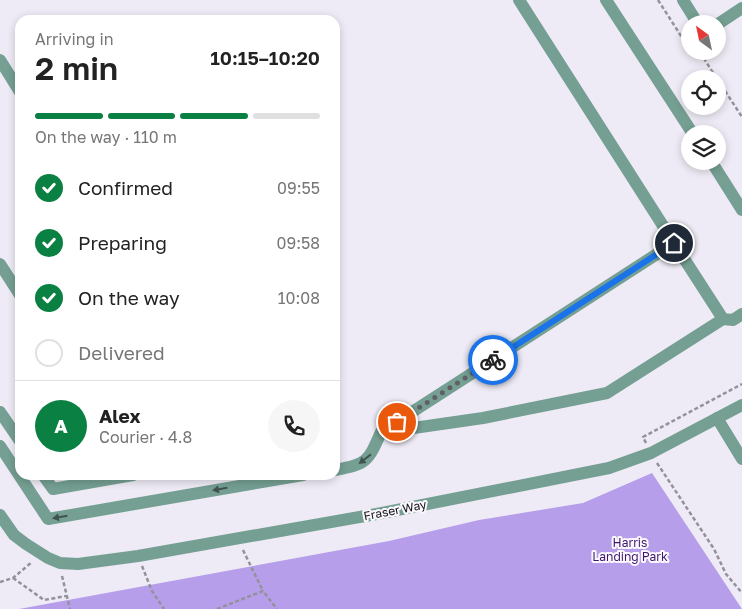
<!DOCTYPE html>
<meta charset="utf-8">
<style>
:root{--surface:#fff;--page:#f6f6f6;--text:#222;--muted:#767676;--line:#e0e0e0;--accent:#0b8043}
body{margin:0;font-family:"Golos Text",sans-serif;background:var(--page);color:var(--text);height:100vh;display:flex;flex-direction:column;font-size:19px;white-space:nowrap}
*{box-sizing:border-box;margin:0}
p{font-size:16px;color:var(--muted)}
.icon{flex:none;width:28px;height:28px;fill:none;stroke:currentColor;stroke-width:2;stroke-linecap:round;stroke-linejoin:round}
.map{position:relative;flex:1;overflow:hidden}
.panel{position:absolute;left:15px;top:15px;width:325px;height:465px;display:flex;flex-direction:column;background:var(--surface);border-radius:15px;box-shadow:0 2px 8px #0003}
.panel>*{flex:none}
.needle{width:32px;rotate:327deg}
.tools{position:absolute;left:681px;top:15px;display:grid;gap:10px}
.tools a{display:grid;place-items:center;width:45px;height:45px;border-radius:50%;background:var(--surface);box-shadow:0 2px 8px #0003;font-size:25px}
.pin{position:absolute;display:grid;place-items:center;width:42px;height:42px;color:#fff;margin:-21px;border:2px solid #fff;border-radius:50%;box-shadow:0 1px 5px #0007}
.courier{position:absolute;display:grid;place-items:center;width:50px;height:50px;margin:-25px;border:4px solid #1a73e8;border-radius:50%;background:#fff;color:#222;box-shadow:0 1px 6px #0007}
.summary em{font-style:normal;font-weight:600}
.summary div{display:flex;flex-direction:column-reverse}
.summary{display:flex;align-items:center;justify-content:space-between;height:85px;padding:0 20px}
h1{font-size:32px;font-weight:600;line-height:38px}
.bar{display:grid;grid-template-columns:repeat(4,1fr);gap:8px 5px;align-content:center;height:60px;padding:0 20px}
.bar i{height:6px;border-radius:4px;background:var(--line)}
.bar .selected{background:var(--accent)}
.bar p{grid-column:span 4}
.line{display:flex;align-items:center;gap:12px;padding:0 20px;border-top:1px solid var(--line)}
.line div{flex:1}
.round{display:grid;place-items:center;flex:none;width:52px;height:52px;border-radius:26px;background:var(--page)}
ol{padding:0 20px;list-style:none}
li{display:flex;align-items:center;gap:15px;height:55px}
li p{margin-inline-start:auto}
li .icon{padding:5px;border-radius:50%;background:var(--accent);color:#fff;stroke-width:4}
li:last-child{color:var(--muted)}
li i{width:28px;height:28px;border:2px solid var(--line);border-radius:50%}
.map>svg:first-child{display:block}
.forest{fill:#b79eea}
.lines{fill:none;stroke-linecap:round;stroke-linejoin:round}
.path{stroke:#939199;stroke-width:2.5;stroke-dasharray:4 2.5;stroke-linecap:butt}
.minor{stroke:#759f92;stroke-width:12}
.oneway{fill:#40534f}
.done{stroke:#615f66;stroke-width:5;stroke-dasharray:0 9}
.route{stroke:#1a73e8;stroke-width:6}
.labels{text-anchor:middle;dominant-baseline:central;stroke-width:4;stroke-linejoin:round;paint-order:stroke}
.street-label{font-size:12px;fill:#151418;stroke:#fbf9fe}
.park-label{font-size:12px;fill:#3e176e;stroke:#fbf9fe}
</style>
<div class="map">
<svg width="742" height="609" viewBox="0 0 742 609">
<rect width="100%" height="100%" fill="#eeebf6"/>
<!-- forest -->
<path class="forest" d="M 652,473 L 742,609 L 19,609 L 389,541 L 479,520 L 583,503 Z"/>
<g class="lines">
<!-- path -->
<g class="path">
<path d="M 658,0 L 690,50"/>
<path d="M 693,51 L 703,57 L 717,79"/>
<path d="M 718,80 L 742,117"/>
<path d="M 646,443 L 643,437 L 742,384"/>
<path d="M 657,463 L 714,549 L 726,574 L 742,593"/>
<path d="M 243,550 L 263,591"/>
<path d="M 142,566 L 152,591 L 164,609"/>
<path d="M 62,576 L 70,609"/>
<path d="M 13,578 L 44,600 L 66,596"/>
<path d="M 0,582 L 13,578 L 32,562"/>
<path d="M 217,609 L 263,591 L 277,609"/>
</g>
<!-- minor -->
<g class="minor">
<path d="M 606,0 L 693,134"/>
<path d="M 683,0 L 698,24"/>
<path d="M 718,24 L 742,8"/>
<path d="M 0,60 L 20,92"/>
<path d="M 711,161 L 742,210"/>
<path d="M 674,243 L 723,319 L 733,320 L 742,314"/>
<path d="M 0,264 L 20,295"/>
<path d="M 0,412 L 20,441"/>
<path d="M 717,418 L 742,459"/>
<path d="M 386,432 L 483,418 L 607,393 L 723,319"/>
<path d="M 0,446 L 48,519 L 303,475"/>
<path d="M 335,470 C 367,464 368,462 381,432 L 674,243 L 519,0"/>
<path d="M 43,475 L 53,489 L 133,475"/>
<path d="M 0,515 L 14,535 L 26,544 L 48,558 L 60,563 L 78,564 L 138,556 L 382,513 L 609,468 L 651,453 L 742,405"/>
</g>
</g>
<!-- one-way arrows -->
<defs><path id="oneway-solid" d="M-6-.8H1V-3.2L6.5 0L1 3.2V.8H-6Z" transform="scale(1.25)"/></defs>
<g class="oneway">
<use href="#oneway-solid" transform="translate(365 459) rotate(142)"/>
<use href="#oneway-solid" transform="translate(220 489) rotate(170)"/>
<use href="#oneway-solid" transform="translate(60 517) rotate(170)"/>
</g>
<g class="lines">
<!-- done -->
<path class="done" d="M 397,422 L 493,360"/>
<!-- route -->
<path class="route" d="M 493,360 L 674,243"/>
</g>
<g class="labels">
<!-- street labels -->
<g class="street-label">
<text transform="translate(395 510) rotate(-11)">Fraser Way</text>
</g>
<!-- park labels -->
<g class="park-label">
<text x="630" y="542">Harris<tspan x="630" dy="14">Landing Park</tspan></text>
</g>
</g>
</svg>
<div class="tools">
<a><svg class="needle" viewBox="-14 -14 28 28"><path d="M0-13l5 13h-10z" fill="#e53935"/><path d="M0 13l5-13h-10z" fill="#767676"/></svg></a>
<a><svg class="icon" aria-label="locate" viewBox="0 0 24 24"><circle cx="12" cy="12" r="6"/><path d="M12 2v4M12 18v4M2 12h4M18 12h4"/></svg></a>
<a><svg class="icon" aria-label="layers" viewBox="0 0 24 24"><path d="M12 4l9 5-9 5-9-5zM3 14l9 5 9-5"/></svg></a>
</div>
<div class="pin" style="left:397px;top:422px;background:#ea580c"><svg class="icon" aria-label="bag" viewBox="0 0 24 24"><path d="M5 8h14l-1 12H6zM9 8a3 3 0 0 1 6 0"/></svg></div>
<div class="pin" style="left:674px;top:243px;background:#1f2937"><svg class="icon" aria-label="home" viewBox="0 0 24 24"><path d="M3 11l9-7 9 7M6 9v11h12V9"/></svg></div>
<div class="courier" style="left:493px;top:360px"><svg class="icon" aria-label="bike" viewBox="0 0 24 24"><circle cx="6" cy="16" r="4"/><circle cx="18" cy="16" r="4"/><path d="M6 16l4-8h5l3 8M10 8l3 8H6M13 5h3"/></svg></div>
<section class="panel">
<div class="summary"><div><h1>2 min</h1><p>Arriving in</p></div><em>10:15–10:20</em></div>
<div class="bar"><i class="selected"></i><i class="selected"></i><i class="selected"></i><i></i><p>On the way · 110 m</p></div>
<ol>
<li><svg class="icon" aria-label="check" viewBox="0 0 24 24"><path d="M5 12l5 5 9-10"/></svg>Confirmed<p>09:55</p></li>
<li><svg class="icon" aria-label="check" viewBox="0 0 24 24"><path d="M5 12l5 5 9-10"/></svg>Preparing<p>09:58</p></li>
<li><svg class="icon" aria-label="check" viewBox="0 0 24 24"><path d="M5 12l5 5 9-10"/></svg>On the way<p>10:08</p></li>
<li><i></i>Delivered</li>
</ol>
<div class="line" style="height:90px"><b class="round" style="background:var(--accent);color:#fff">A</b><div><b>Alex</b><p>Courier · 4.8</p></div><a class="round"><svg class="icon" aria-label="phone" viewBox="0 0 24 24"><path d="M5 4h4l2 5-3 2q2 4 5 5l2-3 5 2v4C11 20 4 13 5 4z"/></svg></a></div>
</section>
</div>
